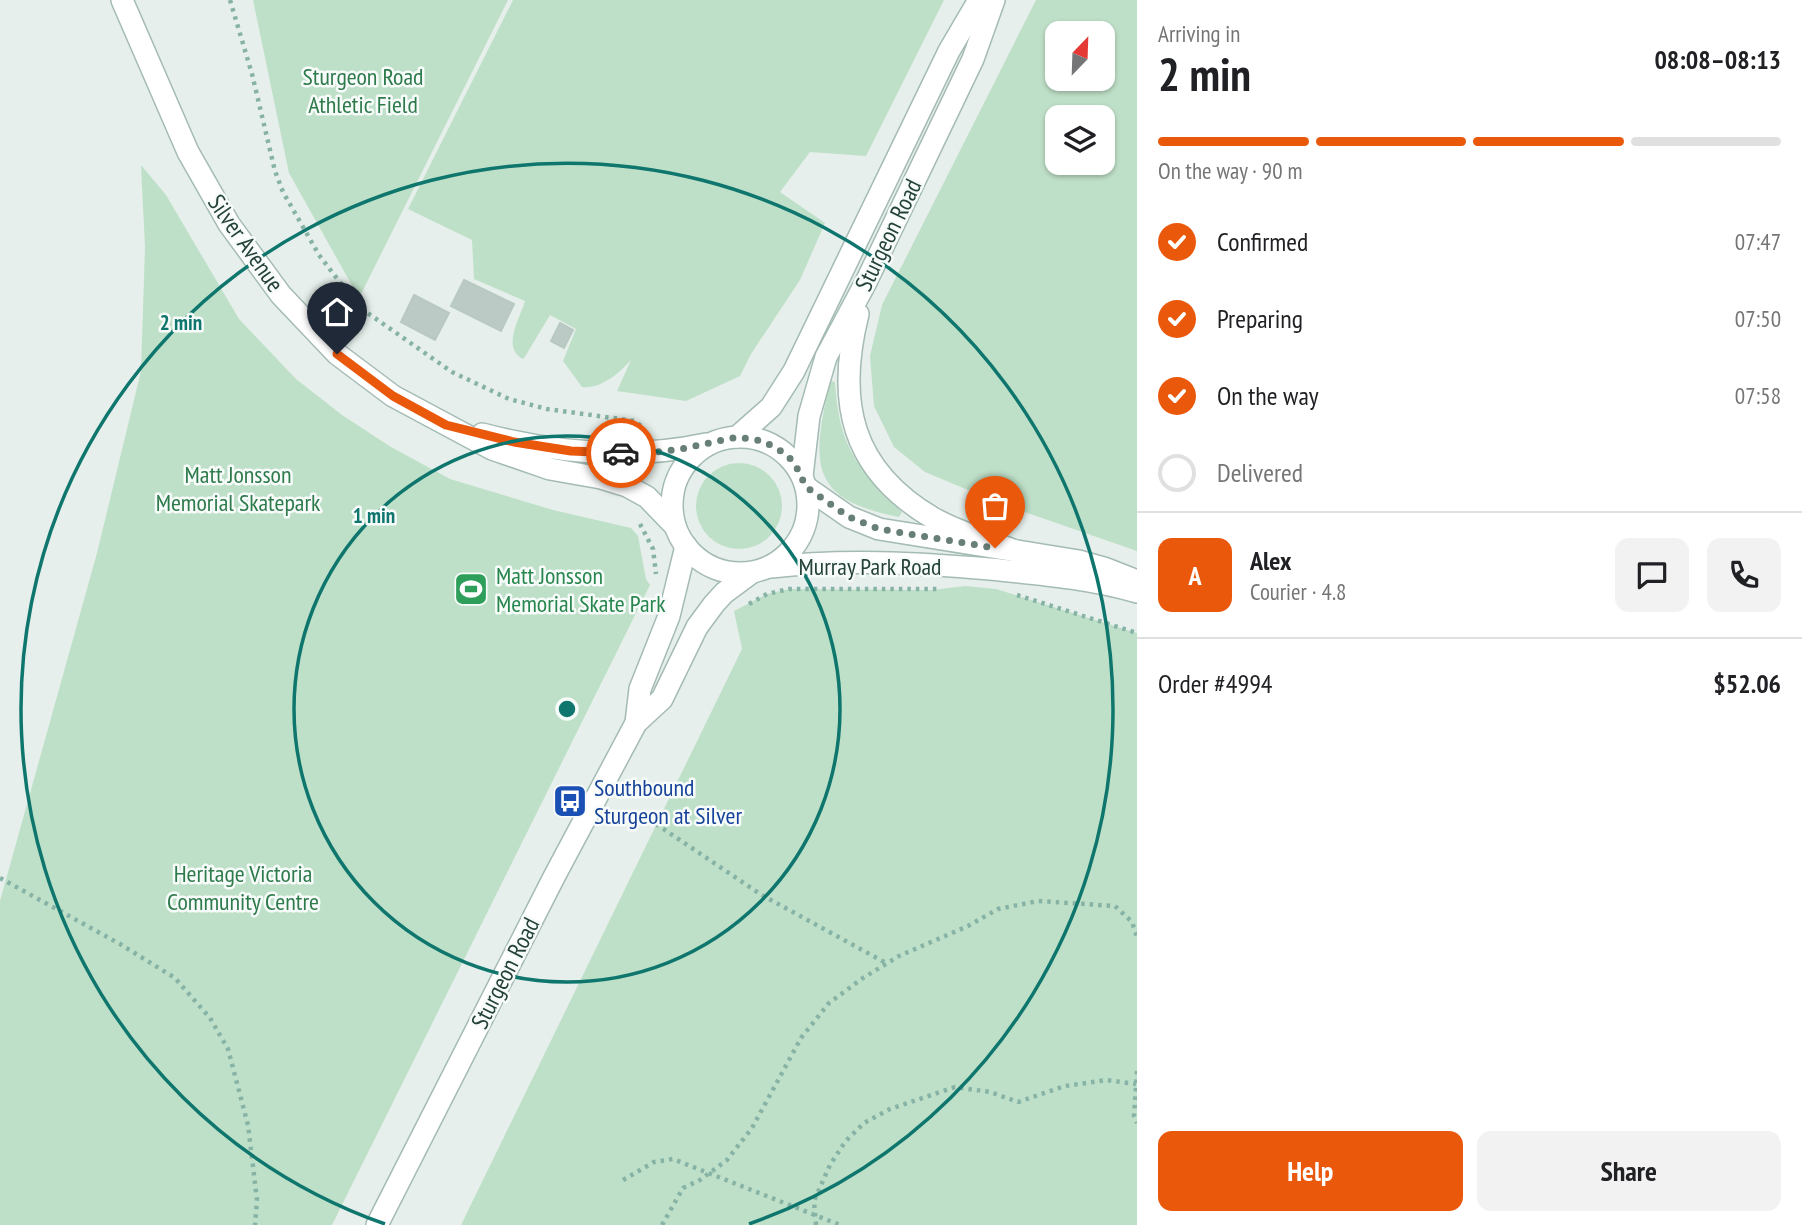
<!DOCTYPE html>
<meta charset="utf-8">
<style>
:root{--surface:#fff;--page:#f2f2f2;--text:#202124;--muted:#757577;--line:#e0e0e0;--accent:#ea580c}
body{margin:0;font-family:"PT Sans Narrow",sans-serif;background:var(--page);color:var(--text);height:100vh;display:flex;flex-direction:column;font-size:26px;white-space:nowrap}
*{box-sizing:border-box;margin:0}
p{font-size:23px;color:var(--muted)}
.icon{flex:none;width:38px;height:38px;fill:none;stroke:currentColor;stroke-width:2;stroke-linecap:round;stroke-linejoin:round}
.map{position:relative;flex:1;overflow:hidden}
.sheet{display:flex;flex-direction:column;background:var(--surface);width:665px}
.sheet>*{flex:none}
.needle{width:46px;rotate:23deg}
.controls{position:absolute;left:1045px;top:21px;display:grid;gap:14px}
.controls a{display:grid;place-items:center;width:70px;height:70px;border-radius:14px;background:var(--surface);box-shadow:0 2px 5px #0004;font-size:35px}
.pin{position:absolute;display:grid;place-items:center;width:60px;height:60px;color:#fff;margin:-72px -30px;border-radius:50% 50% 50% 0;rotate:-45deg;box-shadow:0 0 7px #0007}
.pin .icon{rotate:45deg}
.courier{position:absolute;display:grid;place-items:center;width:70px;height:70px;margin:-35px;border:5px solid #ea580c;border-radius:50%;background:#fff;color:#222;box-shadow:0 2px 9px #0007}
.head em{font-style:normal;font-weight:700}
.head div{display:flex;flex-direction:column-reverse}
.head{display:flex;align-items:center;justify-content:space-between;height:119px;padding:0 21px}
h1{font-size:46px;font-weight:700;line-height:52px}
.bar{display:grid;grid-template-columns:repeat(4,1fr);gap:10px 7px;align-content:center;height:84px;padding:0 21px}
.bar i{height:9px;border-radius:5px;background:var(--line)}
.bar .current{background:var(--accent)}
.bar p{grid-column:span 4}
.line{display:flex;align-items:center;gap:18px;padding:0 21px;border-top:2px solid var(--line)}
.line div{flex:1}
.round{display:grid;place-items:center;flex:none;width:74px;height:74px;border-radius:14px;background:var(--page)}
ol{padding:0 21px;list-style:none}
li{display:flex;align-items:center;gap:21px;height:77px}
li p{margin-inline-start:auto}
li .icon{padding:7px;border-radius:50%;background:var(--accent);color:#fff;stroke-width:4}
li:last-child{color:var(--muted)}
li i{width:38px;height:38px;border:4px solid var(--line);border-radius:50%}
.cta{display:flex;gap:14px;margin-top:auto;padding:14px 21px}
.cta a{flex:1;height:80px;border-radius:14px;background:var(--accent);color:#fff;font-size:28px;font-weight:700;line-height:80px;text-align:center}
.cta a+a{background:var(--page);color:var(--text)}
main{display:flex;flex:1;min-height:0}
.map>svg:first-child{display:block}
.green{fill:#bfe0c8;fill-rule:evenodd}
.building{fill:#bbcac4;stroke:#b8c9c2;stroke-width:2}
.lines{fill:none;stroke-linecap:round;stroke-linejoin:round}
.secondary-casing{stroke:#a4bbb3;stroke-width:24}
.path{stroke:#86b3a5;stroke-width:4.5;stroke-dasharray:3.5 5;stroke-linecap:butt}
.secondary{stroke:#fff;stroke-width:21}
.done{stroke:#687f78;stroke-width:7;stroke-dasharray:0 12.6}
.route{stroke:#ea580c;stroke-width:9}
.ring{fill:none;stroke:#0f766e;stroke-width:3.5}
.labels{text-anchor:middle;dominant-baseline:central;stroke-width:5;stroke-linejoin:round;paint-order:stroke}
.park-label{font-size:24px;fill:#2d7a4b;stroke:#f7fbf9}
.street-label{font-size:24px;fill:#24423a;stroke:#f7fbf9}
.leisure-label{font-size:24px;fill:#27864d;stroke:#f7fbf9;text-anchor:start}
.transit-label{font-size:24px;fill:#164399;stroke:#f7fbf9;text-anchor:start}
.centre{fill:#0f766e;stroke:#f7fbf9;stroke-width:3.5}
.ring-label{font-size:21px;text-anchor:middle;font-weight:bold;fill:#0f766e;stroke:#f7fbf9;stroke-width:5;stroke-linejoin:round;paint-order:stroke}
</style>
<main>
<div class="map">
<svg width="1137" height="1225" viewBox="0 0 1137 1225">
<rect width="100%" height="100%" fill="#e6efeb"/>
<!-- green -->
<g class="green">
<path d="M 253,0 L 508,0 L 359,298 L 289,173 Z"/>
<path d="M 513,0 L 944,0 L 866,156 L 810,152 L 780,192 L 825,223 L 800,280 L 751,354 L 740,376 L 686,401 L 617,391 L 631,360 C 619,373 602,389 582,387 L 563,361 L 576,329 L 550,315 L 526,355 L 523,359 C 501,348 520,318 525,301 L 474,279 L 472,240 L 408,209 Z"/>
<path d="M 1036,0 L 1137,0 L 1137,551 L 999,503 L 925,472 L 894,447 L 874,406 L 870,356 L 882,305 ZM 1057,33 L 1102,33 L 1102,79 L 1057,79 ZM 1057,117 L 1102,117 L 1102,163 L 1057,163 Z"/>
<path d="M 141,165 L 166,195 L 239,319 L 296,379 L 342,415 L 391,447 L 450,479 L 553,510 L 631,528 L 638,536 L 646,579 L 650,585 L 332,1225 L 0,1225 L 0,901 L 97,553 L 141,371 L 145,247 Z"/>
<path d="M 830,381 L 835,382 C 839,447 857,468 902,512 L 899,517 C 805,499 813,460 830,381 Z"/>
<circle cx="739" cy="506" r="43"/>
<path d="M 965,586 L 996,589 L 1137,633 L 1137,1225 L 461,1225 L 742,649 L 734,611 L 767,594 L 789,589 L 932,590 Z"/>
</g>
<!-- building -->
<g class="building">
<path d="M 464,280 L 514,304 L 501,331 L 451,306 Z"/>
<path d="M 414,295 L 449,313 L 435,340 L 401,322 Z"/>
<path d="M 560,323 L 573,330 L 564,348 L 551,341 Z"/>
</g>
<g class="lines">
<!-- secondary casing -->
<g class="secondary-casing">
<g id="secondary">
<path d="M 122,0 L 188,152 L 229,224 L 281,295 L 337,354 L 393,396 L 492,449 L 550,469 L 601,478 L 627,486 L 647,497 L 675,526"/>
<path d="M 858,314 C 836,402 851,470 933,518 C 959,533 990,541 1018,552"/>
<path d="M 482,434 C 555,453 631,460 706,444"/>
<circle cx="740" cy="505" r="68"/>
<path d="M 737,437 L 771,407 L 794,371 L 949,51 L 979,0"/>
<path d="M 802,476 L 809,416 L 826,357 L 866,282 L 973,59 L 994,0"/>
<path d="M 806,487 L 849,517 L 879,529 L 1079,561 L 1104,568 L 1132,579"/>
<path d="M 771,567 C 844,559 917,563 990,569 C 1039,574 1089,578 1137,592"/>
<path d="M 636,723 L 640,689 L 669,616 L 686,546"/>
<path d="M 377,1225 L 554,877 L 636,723 L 662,699 L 697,627 L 714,604 L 724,593 L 751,573"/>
</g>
</g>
<!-- path -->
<g class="path">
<path d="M 230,0 L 252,74 L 275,171 L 283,192 L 319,255 L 359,307 L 452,372 L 509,399 L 547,409 L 635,421 L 641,426 L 641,433"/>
<path d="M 640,524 L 653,549 L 656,574"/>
<path d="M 1017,595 L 1137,633"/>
<path d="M 749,604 L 767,594 L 789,589 L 940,589"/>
<path d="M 656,824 L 760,894 L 886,963"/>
<path d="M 0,878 L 120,944 L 175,978 L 210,1018 L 228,1049 L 248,1125 L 257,1200 L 255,1225"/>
<path d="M 1137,1071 L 1134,1116 L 1137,1123"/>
<path d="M 623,1180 L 654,1162 L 673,1159 L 840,1225"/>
<path d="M 662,1225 L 683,1188 L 700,1180 L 727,1160 L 752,1128 L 801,1038 L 829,1003 L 863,978 L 899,956 L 968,926 L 998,909 L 1038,901 L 1115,906 L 1132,922 L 1137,937"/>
<path d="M 816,1225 L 814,1201 L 830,1165 L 845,1142 L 864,1123 L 890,1109 L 955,1087 L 990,1092 L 1018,1102 L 1065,1086 L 1106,1080 L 1136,1084"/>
</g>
<!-- secondary -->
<use href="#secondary" class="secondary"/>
</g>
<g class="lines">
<!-- done -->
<path class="done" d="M 621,453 L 641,454 L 681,449 L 737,437 L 763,441 L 786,454 L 795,464 L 806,487 L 849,517 L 879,529 L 995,548"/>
<!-- route -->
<path class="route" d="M 337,354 L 393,396 L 446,425 L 514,442 L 571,451 L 621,453"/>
</g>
<!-- distance rings -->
<g class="ring">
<circle cx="567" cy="709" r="273"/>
<path d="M385 1224A546 546 0 1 1 749 1224"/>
</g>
<!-- icons -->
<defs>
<g id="stadium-square" transform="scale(1.75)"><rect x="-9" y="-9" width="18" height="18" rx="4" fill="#2e9e5b" stroke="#f7fbf9"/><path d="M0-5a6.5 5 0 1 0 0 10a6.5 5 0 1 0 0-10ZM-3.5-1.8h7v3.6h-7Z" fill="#fff"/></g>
<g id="bus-square" transform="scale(1.75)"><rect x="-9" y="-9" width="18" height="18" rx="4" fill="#1a4fb4" stroke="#f7fbf9"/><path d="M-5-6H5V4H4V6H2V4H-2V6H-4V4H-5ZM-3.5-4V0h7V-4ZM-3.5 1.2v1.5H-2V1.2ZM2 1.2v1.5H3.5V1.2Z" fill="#fff"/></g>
</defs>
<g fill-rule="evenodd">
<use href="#stadium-square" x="471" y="589"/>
<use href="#bus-square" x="570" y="801"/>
</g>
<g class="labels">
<!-- park labels -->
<g class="park-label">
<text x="363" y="76">Sturgeon Road<tspan x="363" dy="28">Athletic Field</tspan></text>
<text x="238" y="474">Matt Jonsson<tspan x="238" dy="28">Memorial Skatepark</tspan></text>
<text x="243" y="873">Heritage Victoria<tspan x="243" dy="28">Community Centre</tspan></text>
</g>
<!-- street labels -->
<g class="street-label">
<text transform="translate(888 235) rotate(-64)">Sturgeon Road</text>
<text transform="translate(246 243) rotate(55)">Silver Avenue</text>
<text x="870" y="566">Murray Park Road</text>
<text transform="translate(505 973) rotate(-63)">Sturgeon Road</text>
</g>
<!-- leisure labels -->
<g class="leisure-label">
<text x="496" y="575">Matt Jonsson<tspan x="496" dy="28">Memorial Skate Park</tspan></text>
</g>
<!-- transit labels -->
<g class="transit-label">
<text x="594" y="787">Southbound<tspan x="594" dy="28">Sturgeon at Silver</tspan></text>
</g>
</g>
<circle cx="567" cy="709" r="10" class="centre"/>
<g class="ring-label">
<text x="181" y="330">2 min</text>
<text x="374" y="523">1 min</text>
</g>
</svg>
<div class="controls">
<a><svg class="needle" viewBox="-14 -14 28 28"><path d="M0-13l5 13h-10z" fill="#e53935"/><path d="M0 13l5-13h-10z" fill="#757577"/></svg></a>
<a><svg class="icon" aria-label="layers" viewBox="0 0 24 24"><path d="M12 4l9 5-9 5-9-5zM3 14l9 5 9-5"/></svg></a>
</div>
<div class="pin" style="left:995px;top:548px;background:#ea580c"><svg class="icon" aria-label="bag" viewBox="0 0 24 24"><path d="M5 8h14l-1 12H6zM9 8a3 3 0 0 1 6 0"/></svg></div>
<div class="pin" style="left:337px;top:354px;background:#1f2937"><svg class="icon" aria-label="home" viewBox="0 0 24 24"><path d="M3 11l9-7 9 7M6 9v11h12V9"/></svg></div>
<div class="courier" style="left:621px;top:453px"><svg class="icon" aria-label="car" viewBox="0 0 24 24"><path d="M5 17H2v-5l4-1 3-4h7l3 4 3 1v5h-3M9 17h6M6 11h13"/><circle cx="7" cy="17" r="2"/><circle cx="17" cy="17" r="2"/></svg></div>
</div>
<section class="sheet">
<div class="head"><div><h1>2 min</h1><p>Arriving in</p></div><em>08:08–08:13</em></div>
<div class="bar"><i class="current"></i><i class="current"></i><i class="current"></i><i></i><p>On the way · 90 m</p></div>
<ol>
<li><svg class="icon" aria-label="check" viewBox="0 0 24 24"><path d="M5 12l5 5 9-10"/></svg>Confirmed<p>07:47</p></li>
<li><svg class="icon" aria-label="check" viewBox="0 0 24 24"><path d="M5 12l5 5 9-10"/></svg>Preparing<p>07:50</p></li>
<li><svg class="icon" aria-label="check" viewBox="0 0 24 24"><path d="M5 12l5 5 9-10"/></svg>On the way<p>07:58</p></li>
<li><i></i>Delivered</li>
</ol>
<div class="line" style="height:126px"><b class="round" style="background:var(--accent);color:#fff">A</b><div><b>Alex</b><p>Courier · 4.8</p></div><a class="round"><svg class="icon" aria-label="chat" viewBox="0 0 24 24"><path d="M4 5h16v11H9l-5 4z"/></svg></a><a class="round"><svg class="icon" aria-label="phone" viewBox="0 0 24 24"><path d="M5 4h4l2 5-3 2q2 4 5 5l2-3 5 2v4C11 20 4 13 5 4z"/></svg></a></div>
<div class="line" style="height:91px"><div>Order #4994</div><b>$52.06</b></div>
<div class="cta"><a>Help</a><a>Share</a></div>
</section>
</main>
